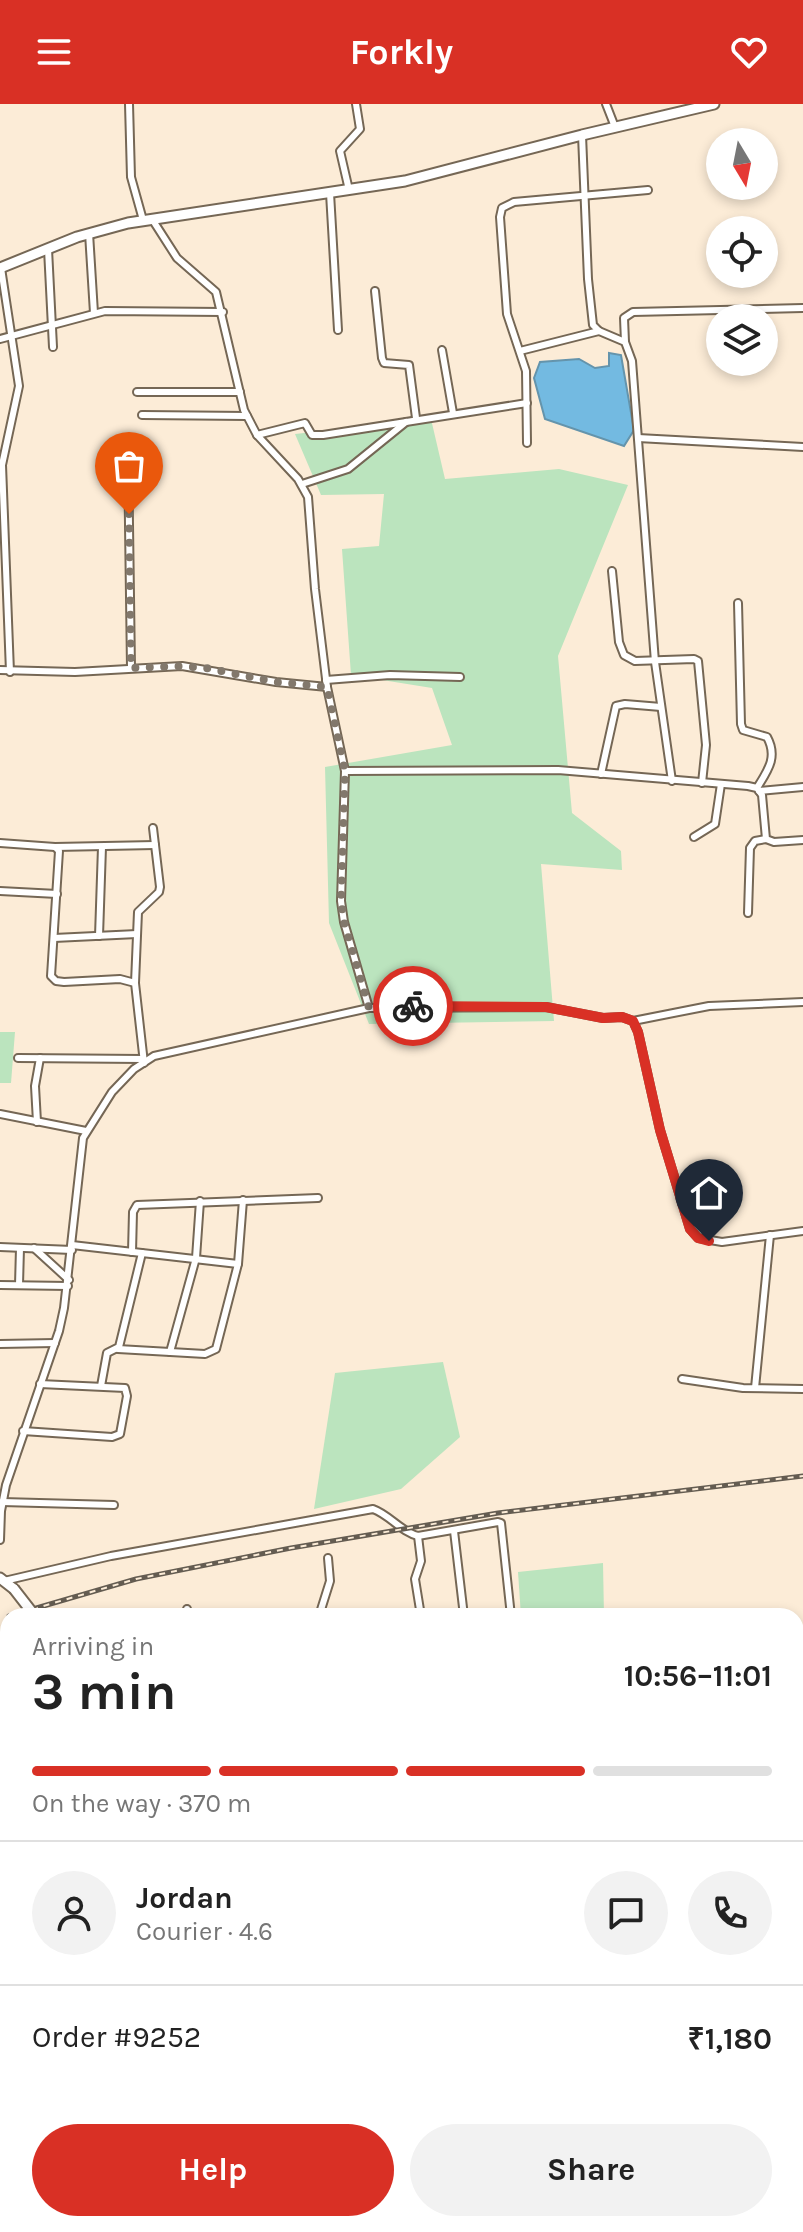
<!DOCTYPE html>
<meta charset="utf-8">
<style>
:root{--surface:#fff;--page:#f2f2f2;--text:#222;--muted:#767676;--line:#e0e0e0;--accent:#d93025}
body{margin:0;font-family:Karla,sans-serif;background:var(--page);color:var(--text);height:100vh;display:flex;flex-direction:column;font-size:30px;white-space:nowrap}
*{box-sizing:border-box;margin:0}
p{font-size:26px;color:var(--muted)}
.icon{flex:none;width:44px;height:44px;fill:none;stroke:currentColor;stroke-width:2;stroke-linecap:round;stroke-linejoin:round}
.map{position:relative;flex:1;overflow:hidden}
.panel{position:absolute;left:0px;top:1504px;width:804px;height:624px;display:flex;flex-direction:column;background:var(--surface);border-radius:24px 24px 0 0;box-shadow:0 4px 12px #0003}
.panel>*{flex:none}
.needle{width:52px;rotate:170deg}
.controls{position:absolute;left:706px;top:24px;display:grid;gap:16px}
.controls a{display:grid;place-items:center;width:72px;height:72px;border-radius:50%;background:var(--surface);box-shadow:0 4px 12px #0003;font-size:40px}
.pin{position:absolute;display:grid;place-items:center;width:68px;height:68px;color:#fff;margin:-82px -34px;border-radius:50% 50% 50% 0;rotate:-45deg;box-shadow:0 0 8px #0007}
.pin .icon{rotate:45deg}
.courier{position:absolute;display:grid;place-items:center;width:80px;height:80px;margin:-40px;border:6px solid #d93025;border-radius:50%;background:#fff;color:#222;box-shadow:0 2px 10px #0007}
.head em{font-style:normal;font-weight:700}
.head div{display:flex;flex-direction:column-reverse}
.head{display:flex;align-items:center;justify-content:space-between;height:136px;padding:0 32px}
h1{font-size:52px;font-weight:700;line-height:60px}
.bar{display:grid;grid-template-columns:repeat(4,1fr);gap:12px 8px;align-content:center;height:96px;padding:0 32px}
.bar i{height:10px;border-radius:6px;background:var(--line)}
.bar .active{background:var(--accent)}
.bar p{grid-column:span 4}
.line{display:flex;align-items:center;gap:20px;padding:0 32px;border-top:2px solid var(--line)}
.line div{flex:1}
.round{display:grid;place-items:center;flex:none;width:84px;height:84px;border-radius:42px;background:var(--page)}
.action{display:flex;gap:16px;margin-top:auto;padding:16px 32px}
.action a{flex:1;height:92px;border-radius:48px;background:var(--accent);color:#fff;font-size:32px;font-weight:700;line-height:92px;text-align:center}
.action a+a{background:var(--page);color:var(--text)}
header{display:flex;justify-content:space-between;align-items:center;height:104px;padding:0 32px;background:var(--accent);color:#fff;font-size:36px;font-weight:700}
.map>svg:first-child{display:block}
.education{fill:#e8dcc9}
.green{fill:#bbe4be}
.water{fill:#73bae1;stroke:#6494ac;stroke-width:2}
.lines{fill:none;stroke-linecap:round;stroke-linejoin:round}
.street-casing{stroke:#756755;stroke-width:10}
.secondary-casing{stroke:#756755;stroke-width:13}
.primary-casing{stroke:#756755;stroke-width:14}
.street{stroke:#fff;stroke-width:6}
.secondary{stroke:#fff;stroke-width:9}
.primary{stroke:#fff;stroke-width:10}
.rail-casing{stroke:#645c51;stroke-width:5}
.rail{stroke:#fcecd7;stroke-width:2;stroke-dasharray:6;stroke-linecap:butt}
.secondary-bridge-casing{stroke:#756755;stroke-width:13;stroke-linecap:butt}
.secondary-bridge{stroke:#fff;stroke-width:9}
.done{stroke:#82786c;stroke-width:8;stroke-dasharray:0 14.4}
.route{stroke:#d93025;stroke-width:10}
</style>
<header><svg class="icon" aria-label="menu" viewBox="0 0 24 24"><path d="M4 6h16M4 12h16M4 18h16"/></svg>Forkly<svg class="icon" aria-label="heart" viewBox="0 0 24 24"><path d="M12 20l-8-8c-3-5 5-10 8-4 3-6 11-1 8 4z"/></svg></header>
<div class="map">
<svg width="803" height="2128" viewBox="0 0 803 2128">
<rect width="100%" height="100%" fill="#fcecd7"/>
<!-- education -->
<path class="education" d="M 8,2033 L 8,2120 L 458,2120 L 458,2128 L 0,2128 L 0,2034 Z"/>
<!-- green -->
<g class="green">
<path d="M 431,315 L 445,375 L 559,365 L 628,381 L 558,552 L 572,709 L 621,747 L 622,766 L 541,760 L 554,917 L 369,920 L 329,819 L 325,663 L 452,641 L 432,584 L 351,571 L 342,445 L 379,442 L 384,390 L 321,391 L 295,330 Z"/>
<path d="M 0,928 L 15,928 L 11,979 L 0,979 Z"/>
<path d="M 443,1258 L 460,1333 L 401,1385 L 314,1405 L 335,1269 Z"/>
<path d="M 603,1459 L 604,1512 L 521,1512 L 518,1468 Z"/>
</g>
<!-- water -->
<path class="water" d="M 609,249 L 621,251 L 634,326 L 624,342 L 545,315 L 534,274 L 540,258 L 579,255 L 595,264 L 609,262 Z"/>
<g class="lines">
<!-- street casing -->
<g class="street-casing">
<g id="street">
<path d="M 129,0 L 131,73 L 143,116"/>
<path d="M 606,0 L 615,23"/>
<path d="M 582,31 L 588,175 L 593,221 L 599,227 L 625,238 L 632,257 L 655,558 L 672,677"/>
<path d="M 349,86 L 340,47 L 360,25 L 356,0"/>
<path d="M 330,89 L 338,226"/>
<path d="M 152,115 L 177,154 L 216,188 L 244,306 L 257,331 L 298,375 L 308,393 L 315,485 L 327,583 L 345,667 L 341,797 L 344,818 L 369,904"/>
<path d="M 89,129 L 94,209"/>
<path d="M 48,145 L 53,243"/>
<path d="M 1,164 L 19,282 L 2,361 L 10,568"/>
<path d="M 375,187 L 382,254 L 384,259 L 409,261 L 416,314"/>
<path d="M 0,235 L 105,207 L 223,208"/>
<path d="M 625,238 L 624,214 L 633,208 L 803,204"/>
<path d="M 442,246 L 453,309"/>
<path d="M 520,247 L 599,227"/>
<path d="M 137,288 L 240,288"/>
<path d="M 142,311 L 247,312"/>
<path d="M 257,331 L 305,319 L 312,331 L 323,331 L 527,299"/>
<path d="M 638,334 L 803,343"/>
<path d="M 527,339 L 526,267 L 507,210 L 500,113 L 502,104 L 514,98 L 648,86"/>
<path d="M 128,349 L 131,564"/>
<path d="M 302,380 L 348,365 L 406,318"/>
<path d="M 612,467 L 619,538 L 624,551 L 635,557 L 694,555 L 698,557 L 706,641 L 702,679"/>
<path d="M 738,499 L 741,620 L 743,626 L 767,633 C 778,653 768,666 757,684"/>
<path d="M 0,566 L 75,568 L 182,562 L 276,578 L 327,583"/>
<path d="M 326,576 L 390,571 L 460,573"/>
<path d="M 345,667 L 558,666 L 748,682 L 757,684 L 762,691 L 766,735 L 774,738 L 803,736"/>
<path d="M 601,670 L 616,602 L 625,600 L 661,603"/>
<path d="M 759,687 L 803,683"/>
<path d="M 694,733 L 715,720 L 721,680"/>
<path d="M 0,739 L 55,743 L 59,747 L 51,872 L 56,877 L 64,878 L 120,875 L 135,879 L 144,959"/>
<path d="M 55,743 L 155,741"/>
<path d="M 0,787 L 57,790"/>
<path d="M 748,809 L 750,744 L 755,737 L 766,735"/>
<path d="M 99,832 L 102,743"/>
<path d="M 54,834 L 137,830"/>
<path d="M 135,879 L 138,808 L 159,788 L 160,783 L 153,724"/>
<path d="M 633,917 L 709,902 L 803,898"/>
<path d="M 18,954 L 143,955"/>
<path d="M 0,1010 L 86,1027"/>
<path d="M 37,1018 L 35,982 L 40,954"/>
<path d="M 72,1141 L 238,1160"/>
<path d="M 0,1143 L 72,1146"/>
<path d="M 34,1144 L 69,1176"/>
<path d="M 132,1148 L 133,1108 L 137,1101 L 318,1094"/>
<path d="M 0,1181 L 68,1182"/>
<path d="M 19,1181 L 20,1144"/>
<path d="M 0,1240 L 55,1239"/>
<path d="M 118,1245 L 205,1250 L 216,1245 L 238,1160 L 243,1096"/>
<path d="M 170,1248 L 196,1154 L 200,1097"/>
<path d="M 682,1275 L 743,1284 L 803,1285"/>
<path d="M 101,1282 L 107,1249 L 119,1243 L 142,1149"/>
<path d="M 755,1284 L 770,1131"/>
<path d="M 23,1327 L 112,1333 L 120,1330 L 127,1292 L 125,1284 L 40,1280"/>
<path d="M 2,1398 L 114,1401"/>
<path d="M 454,1427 L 464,1512"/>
<path d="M 418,1432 L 421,1457 L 415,1475 L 421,1512"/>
<path d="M 0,1436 L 1,1407 L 6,1381 L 59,1227 L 64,1204 L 83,1034 L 112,988 L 134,965 L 154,952 L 369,904 L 546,903 L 603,914 L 622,913 L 633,917 L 638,928 L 660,1026 L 690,1125 L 698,1134 L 722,1138 L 803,1127"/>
<path d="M 4,1477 L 111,1452 L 373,1405 C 390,1411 401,1428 418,1432 L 498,1418 L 501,1419 L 511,1512"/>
<path d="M 187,1512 L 187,1505"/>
<path d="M 319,1512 L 330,1477 L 328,1454"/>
<path d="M 356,1512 L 356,1510"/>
<path d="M 0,1613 L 8,1610"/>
<path d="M 796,1615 L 803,1593"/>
<path d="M 0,1671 L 8,1669"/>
<path d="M 0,1787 L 8,1774"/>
<path d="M 0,1793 L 8,1788"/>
<path d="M 7,1856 L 8,1835"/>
<path d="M 801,1888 L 803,1867"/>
<path d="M 578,2120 L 578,2128"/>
<path d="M 605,2120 L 605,2128"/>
<path d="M 370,2128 L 378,2120"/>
<path d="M 461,2128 L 462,2120"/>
</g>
</g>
<!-- secondary casing -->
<g class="secondary-casing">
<g id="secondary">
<path d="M 0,164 L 77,133 L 128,119 L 405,77 L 582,31 L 714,0"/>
<path d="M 0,1474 L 14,1485"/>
<path d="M 796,1584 L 803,1585"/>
</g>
</g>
<!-- primary casing -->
<g class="primary-casing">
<g id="primary">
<path d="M 796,1889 L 803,1888"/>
<path d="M 0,2023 L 8,2023"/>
</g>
</g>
<!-- street -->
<use href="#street" class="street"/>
<!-- secondary -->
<use href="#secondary" class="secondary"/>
<!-- primary -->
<use href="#primary" class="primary"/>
<!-- rail casing -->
<g class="rail-casing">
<path id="rail" d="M 9,1512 L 136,1475 L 291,1444 L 498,1409 L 803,1372"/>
</g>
<!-- rail -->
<use href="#rail" class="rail"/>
<!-- secondary-bridge casing -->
<g class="secondary-bridge-casing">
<path id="secondary-bridge" d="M 14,1485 L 35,1512"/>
</g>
<!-- secondary-bridge -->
<use href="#secondary-bridge" class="secondary-bridge"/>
</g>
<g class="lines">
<!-- done -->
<path class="done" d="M 129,410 L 131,564 L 182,562 L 206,564 L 276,578 L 327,583 L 345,667 L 341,797 L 344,818 L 369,904 L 413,902"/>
<!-- route -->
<path class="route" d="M 413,902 L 546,903 L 603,914 L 622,913 L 633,917 L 638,928 L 660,1026 L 690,1125 L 698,1134 L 709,1137"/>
</g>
</svg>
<div class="controls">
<a><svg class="needle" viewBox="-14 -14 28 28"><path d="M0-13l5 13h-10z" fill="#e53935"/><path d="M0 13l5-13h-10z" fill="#767676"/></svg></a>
<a><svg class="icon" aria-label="locate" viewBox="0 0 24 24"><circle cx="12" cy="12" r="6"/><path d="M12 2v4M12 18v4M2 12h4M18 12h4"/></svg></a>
<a><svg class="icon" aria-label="layers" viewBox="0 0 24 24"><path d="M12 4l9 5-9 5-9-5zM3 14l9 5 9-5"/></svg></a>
</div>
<div class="pin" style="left:129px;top:410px;background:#ea580c"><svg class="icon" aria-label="bag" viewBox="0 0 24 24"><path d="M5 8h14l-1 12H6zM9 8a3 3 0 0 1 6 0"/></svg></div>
<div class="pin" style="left:709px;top:1137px;background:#1f2937"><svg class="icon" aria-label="home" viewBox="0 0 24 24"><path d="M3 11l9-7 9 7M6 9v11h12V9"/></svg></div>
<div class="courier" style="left:413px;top:902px"><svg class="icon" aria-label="bike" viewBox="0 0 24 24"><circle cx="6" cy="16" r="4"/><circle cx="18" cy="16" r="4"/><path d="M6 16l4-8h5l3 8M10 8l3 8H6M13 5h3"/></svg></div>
<section class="panel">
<div class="head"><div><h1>3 min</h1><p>Arriving in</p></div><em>10:56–11:01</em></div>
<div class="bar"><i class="active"></i><i class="active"></i><i class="active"></i><i></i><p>On the way · 370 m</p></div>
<div class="line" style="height:144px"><a class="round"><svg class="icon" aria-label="person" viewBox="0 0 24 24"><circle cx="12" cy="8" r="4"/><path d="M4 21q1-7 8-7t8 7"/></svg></a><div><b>Jordan</b><p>Courier · 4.6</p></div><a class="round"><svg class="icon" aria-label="chat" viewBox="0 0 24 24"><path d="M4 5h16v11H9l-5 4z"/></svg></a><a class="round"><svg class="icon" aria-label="phone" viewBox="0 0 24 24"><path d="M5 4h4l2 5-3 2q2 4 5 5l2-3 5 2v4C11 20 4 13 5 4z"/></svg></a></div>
<div class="line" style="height:104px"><div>Order #9252</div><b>₹1,180</b></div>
<div class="action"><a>Help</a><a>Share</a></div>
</section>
</div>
